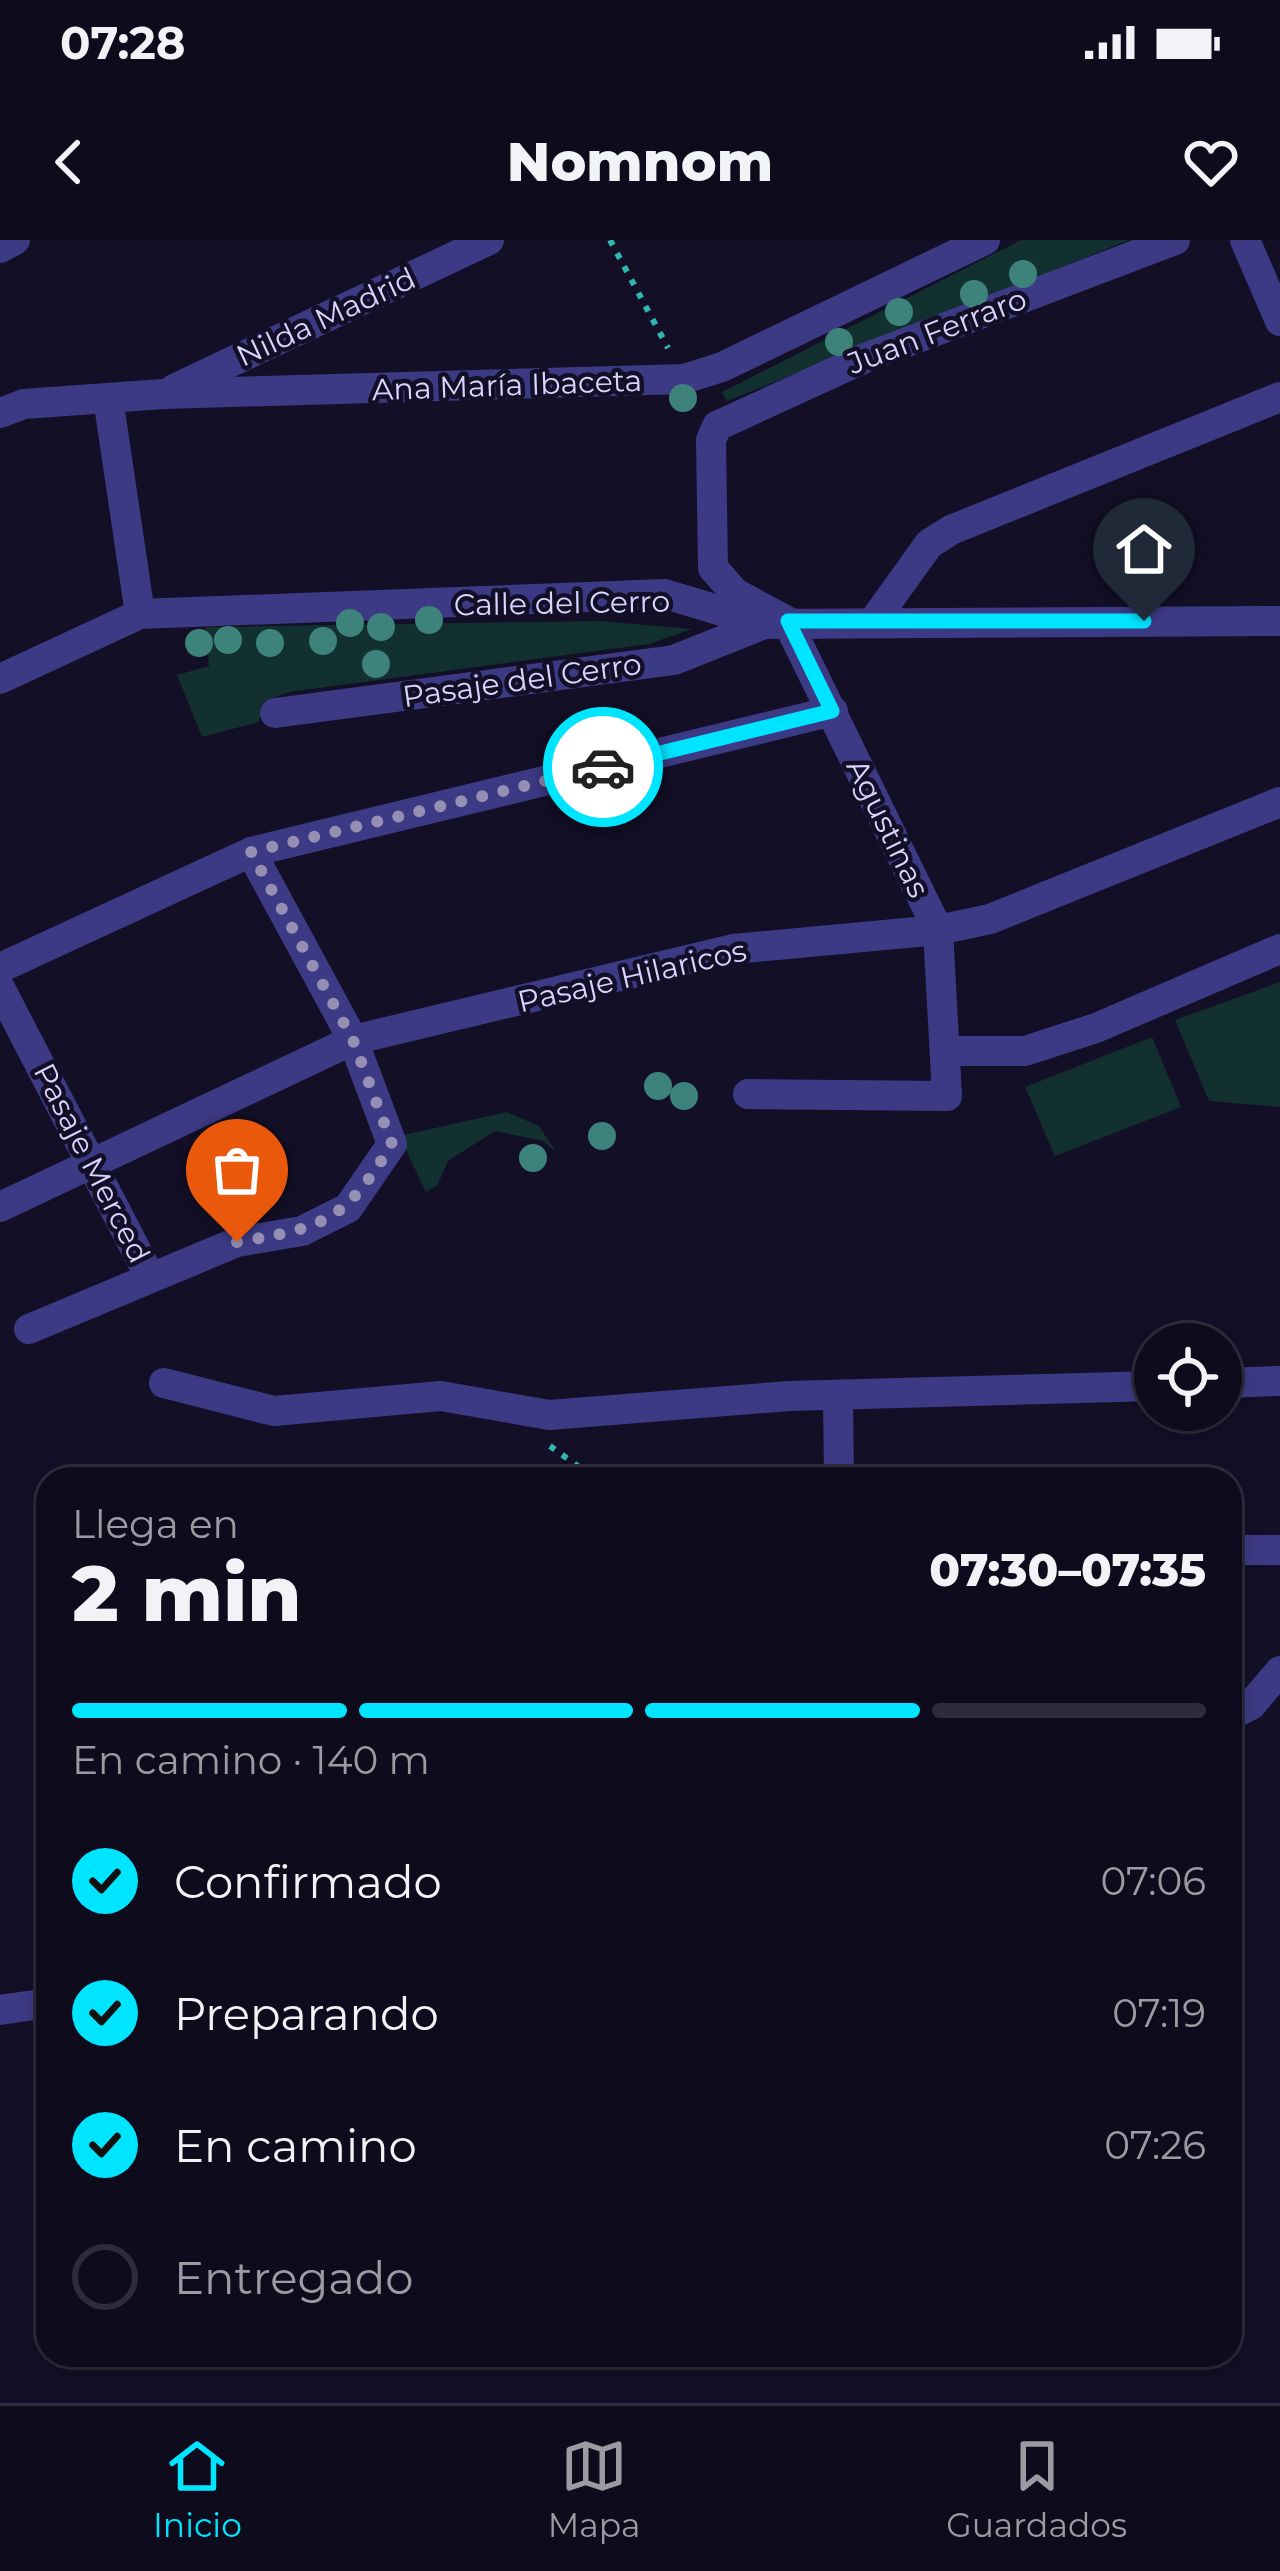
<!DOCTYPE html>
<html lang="es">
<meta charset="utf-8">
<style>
:root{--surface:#0e0b1c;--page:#171425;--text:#f1f3f6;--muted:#9b9ba3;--line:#2e2b3b;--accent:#00e5ff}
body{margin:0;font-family:Montserrat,sans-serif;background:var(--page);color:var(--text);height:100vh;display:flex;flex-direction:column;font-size:45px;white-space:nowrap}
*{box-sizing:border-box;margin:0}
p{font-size:39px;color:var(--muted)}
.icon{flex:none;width:66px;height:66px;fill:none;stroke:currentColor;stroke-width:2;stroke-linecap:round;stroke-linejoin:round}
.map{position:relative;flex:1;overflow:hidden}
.panel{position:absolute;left:36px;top:1227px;width:1206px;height:900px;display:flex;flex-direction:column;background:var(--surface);border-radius:36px;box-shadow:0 6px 18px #0003,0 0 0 3px var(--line)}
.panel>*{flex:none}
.fabs{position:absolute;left:1134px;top:1083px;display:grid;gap:24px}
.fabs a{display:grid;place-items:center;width:108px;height:108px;border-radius:50%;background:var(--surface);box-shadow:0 6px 18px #0003,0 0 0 3px var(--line);font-size:60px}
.pin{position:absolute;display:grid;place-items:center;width:102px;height:102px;color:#fff;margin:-123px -51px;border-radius:50% 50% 50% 0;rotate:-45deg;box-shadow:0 0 12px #0007}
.pin .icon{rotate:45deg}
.courier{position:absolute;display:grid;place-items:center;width:120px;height:120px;margin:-60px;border:9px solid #00e5ff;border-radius:50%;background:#fff;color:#222;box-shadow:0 3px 15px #0007}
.headline em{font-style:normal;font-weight:800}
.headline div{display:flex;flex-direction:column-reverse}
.headline{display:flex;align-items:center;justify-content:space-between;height:204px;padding:0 36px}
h1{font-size:78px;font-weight:800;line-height:90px}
.bar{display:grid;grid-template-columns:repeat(4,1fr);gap:18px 12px;align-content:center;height:144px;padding:0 36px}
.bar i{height:15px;border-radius:9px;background:var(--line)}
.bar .active{background:var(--accent)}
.bar p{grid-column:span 4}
ol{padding:0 36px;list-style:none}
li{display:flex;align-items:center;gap:36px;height:132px}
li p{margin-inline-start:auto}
li .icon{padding:12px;border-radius:50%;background:var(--accent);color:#111;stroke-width:4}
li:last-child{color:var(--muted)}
li i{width:66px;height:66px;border:6px solid var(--line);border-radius:50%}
.status{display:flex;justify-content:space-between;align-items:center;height:84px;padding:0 60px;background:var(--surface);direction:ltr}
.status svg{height:33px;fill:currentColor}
header{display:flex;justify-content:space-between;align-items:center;height:156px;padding:0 36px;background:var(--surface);font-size:54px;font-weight:800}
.menu{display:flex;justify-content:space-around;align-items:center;height:168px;border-top:3px solid var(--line);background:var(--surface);font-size:33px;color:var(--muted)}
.menu a{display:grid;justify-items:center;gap:6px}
.menu .active{color:var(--accent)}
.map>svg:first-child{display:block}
.green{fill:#12302f}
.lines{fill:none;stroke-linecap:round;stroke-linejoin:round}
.path{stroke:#2fb8b0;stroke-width:6;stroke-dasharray:6 9;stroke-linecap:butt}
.minor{stroke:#3d3a85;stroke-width:30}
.tree{fill:#3d827b}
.done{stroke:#948fb3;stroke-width:12;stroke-dasharray:0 21.6}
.route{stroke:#00e5ff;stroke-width:15}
.labels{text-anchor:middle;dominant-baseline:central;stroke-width:9;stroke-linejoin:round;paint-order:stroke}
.street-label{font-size:30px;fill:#d9d4ff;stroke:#130f26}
</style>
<div class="status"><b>07:28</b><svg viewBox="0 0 49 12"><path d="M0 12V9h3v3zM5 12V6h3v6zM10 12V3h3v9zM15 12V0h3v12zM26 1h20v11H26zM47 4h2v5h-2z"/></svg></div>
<header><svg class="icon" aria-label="back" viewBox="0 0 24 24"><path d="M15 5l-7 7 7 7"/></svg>Nomnom<svg class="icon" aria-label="heart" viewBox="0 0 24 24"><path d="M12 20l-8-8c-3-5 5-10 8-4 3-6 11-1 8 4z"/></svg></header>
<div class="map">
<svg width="1280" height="2163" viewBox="0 0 1280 2163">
<rect width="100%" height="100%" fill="#130f26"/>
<!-- green -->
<g class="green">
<path d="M 1021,0 L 1129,0 L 727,161 L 722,152 Z"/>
<path d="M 600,381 L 692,389 L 649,404 L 289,452 L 263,462 L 259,482 L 202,497 L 177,435 L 209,426 L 205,387 Z"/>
<path d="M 1280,742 L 1280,867 L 1209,861 L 1175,780 Z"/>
<path d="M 1152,797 L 1181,867 L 1055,916 L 1025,847 Z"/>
<path d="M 507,872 L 539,886 L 556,912 L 543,901 L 495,891 L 448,921 L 437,946 L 426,952 L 399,896 Z"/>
</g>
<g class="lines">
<!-- path -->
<g class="path">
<path d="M 610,0 L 668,108"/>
<path d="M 550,1206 L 579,1227 L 616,1239"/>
</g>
<!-- minor -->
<g class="minor">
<path d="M 1245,0 L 1280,81"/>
<path d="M 0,8 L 15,0"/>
<path d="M 174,149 L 489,0"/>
<path d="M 108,158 L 140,374"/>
<path d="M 0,173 L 24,164 L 163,154 L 684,139 L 722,127 L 985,0"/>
<path d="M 873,382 L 929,304 L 951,290 L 1280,157"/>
<path d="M 0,439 L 140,374 L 665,354 L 764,384 L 1280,381"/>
<path d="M 275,473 L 674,420 L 764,384"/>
<path d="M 0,728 L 251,612 L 833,471"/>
<path d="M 0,748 L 149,1035"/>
<path d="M 947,811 L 1025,811 L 1096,788 L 1280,709"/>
<path d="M 748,854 L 947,856 L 938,690 L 787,381 L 735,353 L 713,328 L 711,200 L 717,186 L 865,118 L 1175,0"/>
<path d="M 0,967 L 353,800 L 733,709 L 938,690 L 990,679 L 1280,562"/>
<path d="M 29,1089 L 237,1002 L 302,991 L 348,968 L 392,904 L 353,800 L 251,612"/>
<path d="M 164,1143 L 274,1171 L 441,1156 L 549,1175 L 789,1156 L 1155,1146"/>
<path d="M 1221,1143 L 1280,1141"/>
<path d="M 838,1155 L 839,1239"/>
<path d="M 1230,1310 L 1280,1310"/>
<path d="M 1230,1476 L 1251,1465 L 1280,1431"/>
<path d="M 0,1770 L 48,1763"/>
</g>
</g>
<!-- trees -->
<g class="tree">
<circle cx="1023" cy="34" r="14"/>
<circle cx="974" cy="54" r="14"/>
<circle cx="899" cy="72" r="14"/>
<circle cx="839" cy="102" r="14"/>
<circle cx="683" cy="158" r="14"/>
<circle cx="429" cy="380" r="14"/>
<circle cx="350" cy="383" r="14"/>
<circle cx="381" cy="387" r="14"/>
<circle cx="228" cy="400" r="14"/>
<circle cx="323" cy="401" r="14"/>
<circle cx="199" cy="403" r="14"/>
<circle cx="270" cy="403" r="14"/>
<circle cx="376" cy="424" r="14"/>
<circle cx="658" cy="846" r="14"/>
<circle cx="684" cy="856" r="14"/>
<circle cx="602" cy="896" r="14"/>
<circle cx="533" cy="918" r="14"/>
</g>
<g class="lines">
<!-- done -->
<path class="done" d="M 237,1002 C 325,987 344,982 392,904 L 353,800 L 251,612 L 603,527"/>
<!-- route -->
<path class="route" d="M 603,527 L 832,471 L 788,381 L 1144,381"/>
</g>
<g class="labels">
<!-- street labels -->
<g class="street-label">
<text transform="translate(326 77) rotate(-25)">Nilda Madrid</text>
<text transform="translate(937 91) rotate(-21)">Juan Ferraro</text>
<text transform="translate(507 145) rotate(-2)">Ana María Ibaceta</text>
<text transform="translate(562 363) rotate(-1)">Calle del Cerro</text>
<text transform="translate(522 440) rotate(-8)">Pasaje del Cerro</text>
<text transform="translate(888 588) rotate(64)">Agustinas</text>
<text transform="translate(632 736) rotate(-13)">Pasaje Hilaricos</text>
<text transform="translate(92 923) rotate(63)">Pasaje Merced</text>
</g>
</g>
</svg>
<div class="fabs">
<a><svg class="icon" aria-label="locate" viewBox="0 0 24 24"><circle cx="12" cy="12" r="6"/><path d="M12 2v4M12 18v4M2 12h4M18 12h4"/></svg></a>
</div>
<div class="pin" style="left:237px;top:1002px;background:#ea580c"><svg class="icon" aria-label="bag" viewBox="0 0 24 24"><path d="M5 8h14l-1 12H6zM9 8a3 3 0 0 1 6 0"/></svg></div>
<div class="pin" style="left:1144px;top:381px;background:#1f2937"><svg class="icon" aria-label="home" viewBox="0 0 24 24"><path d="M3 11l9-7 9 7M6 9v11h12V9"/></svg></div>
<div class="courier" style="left:603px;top:527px"><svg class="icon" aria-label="car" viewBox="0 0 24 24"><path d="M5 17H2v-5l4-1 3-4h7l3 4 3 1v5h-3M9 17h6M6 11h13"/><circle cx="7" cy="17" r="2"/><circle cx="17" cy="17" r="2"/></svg></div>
<section class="panel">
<div class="headline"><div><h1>2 min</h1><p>Llega en</p></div><em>07:30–07:35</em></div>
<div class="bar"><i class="active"></i><i class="active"></i><i class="active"></i><i></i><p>En camino · 140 m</p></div>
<ol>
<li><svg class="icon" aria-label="check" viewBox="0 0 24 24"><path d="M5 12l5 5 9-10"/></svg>Confirmado<p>07:06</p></li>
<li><svg class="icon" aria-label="check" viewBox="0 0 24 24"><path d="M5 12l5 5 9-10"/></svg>Preparando<p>07:19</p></li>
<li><svg class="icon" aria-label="check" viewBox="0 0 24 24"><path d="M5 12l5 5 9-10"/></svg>En camino<p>07:26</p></li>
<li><i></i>Entregado</li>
</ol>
</section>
</div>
<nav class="menu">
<a class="active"><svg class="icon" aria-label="home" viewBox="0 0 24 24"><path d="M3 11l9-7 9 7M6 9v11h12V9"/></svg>Inicio</a>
<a><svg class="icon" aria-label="map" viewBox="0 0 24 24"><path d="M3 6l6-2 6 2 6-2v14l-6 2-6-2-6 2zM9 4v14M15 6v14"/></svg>Mapa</a>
<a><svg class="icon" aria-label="saved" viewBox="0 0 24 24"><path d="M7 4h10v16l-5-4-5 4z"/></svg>Guardados</a>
</nav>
